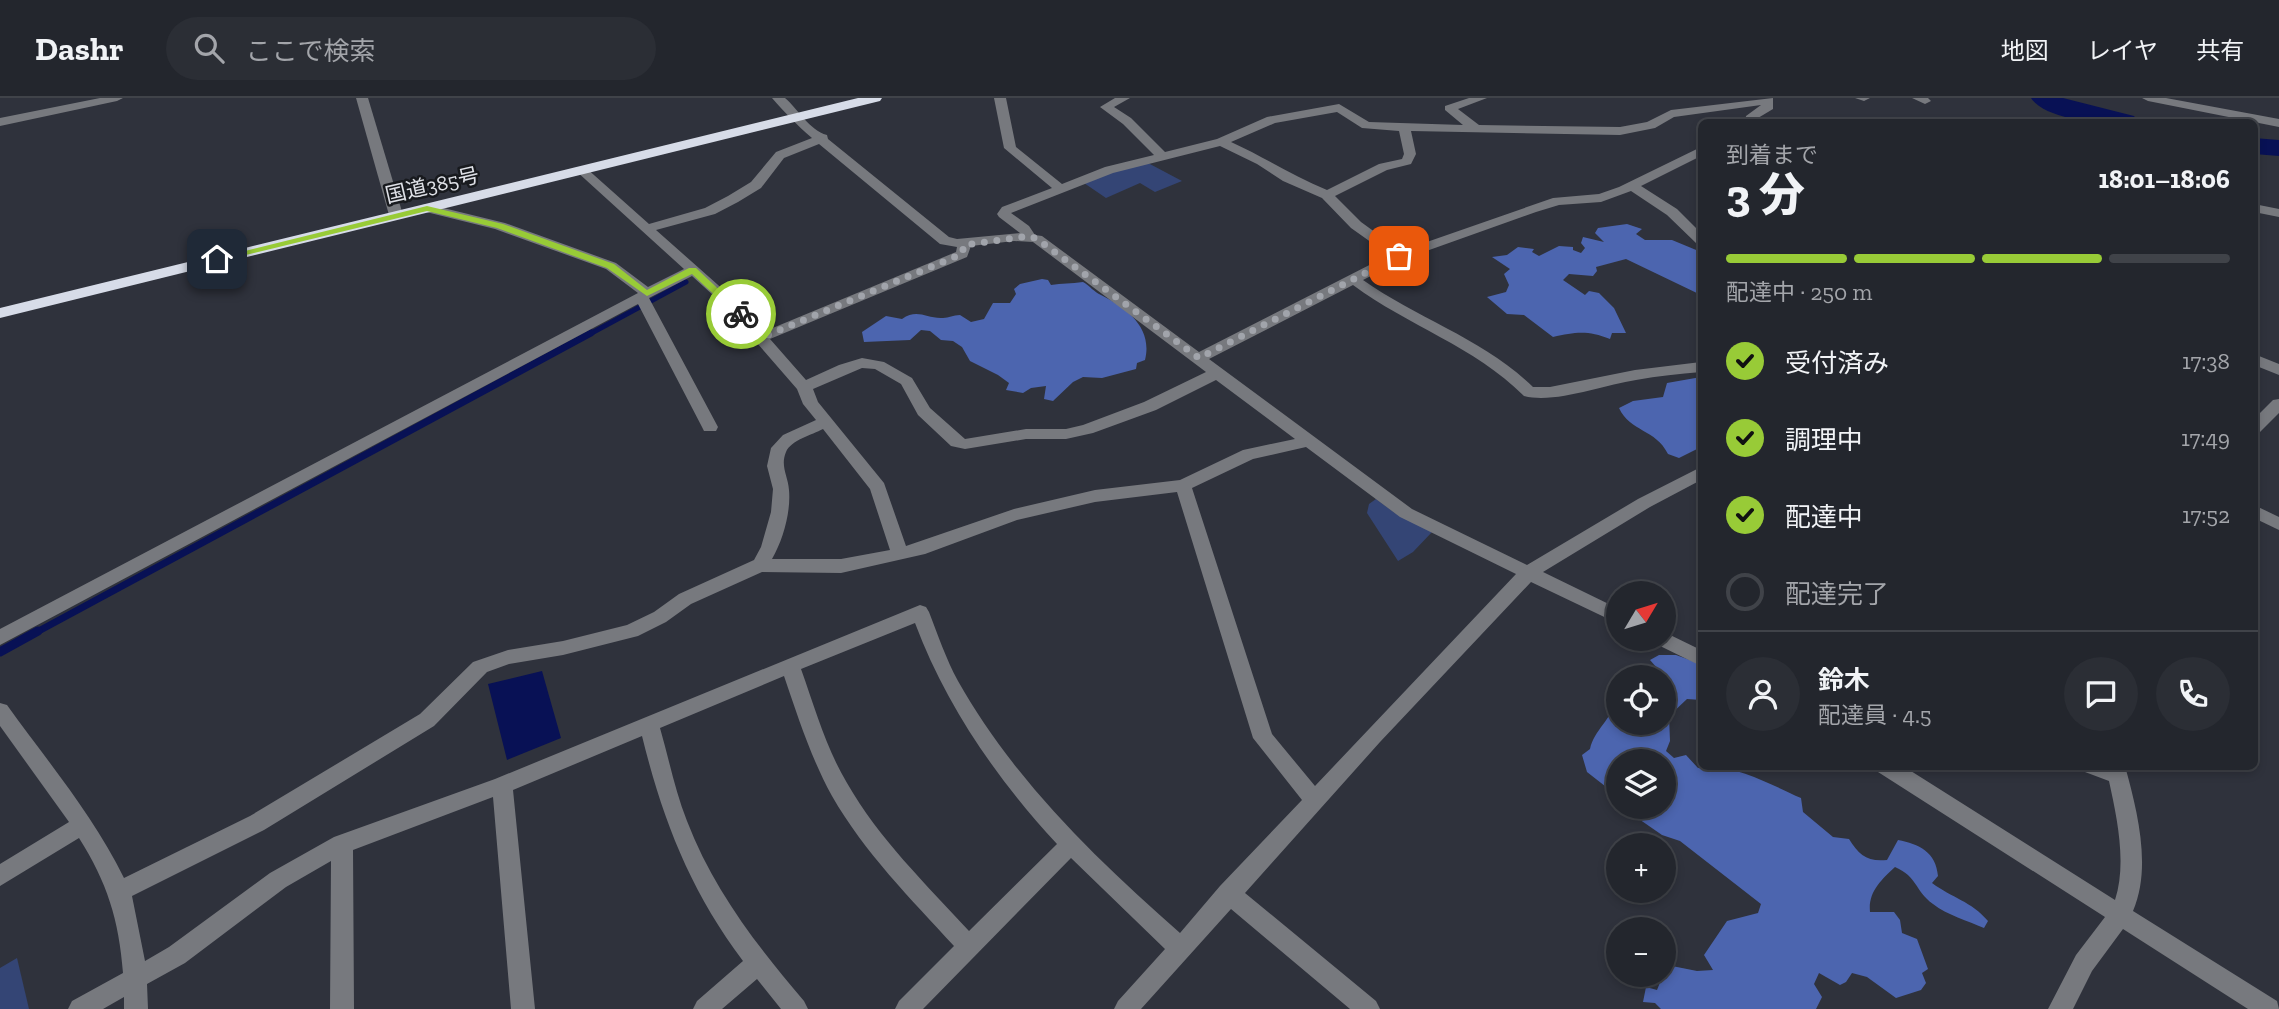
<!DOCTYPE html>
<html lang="ja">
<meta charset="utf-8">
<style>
:root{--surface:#23262d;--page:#2b2e35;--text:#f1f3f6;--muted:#a3a5aa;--line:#404349;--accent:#98cb37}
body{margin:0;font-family:"Zilla Slab","Noto Sans JP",serif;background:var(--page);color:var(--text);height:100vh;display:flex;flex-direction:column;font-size:26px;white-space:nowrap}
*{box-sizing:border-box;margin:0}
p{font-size:23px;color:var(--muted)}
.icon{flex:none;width:38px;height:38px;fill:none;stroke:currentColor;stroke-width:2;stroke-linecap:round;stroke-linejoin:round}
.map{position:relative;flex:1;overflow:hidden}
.details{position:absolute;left:1698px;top:21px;width:560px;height:651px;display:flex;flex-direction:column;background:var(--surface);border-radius:10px;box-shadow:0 4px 10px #0003,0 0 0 2px var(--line)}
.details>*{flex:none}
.needle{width:46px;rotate:52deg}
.tools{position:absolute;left:1606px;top:483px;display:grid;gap:14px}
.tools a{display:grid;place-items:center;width:70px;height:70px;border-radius:50%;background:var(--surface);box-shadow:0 4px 10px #0003,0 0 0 2px var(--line);font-size:35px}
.pin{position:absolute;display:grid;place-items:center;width:60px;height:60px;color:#fff;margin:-30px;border-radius:14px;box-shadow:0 4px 10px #0006}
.courier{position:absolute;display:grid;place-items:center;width:70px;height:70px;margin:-35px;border:5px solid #98cb37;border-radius:50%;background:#fff;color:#222;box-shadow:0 2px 9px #0007}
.head em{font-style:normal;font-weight:800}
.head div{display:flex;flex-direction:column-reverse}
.head{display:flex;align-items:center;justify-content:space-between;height:119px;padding:0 28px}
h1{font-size:46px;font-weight:800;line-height:52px}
.bar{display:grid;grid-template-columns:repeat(4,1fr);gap:10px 7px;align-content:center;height:84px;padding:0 28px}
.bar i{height:9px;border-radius:5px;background:var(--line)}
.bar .selected{background:var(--accent)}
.bar p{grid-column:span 4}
.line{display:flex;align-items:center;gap:18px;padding:0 28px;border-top:2px solid var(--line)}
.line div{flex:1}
.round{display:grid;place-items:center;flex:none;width:74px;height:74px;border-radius:37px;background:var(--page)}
ol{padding:0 28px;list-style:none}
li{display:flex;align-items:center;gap:21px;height:77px}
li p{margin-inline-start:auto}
li .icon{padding:7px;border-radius:50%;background:var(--accent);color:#111;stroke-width:4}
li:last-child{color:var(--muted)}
li i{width:38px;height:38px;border:4px solid var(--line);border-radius:50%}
header{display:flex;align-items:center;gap:42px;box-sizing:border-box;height:98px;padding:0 35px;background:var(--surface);border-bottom:2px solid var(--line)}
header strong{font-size:33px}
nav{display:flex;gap:38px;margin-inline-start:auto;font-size:24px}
.search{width:490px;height:63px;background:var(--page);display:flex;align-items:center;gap:18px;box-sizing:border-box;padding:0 24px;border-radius:38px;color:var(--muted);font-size:26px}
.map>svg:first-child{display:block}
.green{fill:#344575}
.forest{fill:#4c65af}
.water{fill:#081155}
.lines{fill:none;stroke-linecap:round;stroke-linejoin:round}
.stream-far2{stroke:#081155;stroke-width:5}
.stream-far1{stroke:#081155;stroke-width:7}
.stream{stroke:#081155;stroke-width:9}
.river{fill:#081155;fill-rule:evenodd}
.minor{fill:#77797e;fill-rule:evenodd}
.highway{fill:#d7dce8;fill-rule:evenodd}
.route{fill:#98cb37}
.done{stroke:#a1a4ab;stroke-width:7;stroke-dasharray:0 12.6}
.labels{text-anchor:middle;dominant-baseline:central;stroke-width:5;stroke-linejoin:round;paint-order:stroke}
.far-street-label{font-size:21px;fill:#dfe1e7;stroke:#181a1e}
</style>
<header>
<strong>Dashr</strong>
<div class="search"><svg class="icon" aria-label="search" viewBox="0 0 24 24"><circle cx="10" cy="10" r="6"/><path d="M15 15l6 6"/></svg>ここで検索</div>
<nav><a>地図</a><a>レイヤ</a><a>共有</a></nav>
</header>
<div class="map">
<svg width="2279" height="911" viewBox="0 0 2279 911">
<rect width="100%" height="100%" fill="#2f323c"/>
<!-- green -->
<g class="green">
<path d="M 1148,65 L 1182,83 L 1155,94 L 1140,85 L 1106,100 L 1084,85 L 1119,72 Z"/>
<path d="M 1376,401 L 1395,415 L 1432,434 L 1413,454 L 1398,463 L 1367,415 L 1369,406 Z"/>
<path d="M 17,860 L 29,911 L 0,911 L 0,870 Z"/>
</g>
<!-- forest -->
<g class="forest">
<path d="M 1627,126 L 1642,131 L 1636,136 L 1645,142 L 1672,142 L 1701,154 L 1701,197 L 1626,161 L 1596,169 L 1597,173 L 1593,178 L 1569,176 L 1563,182 L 1585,197 L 1589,193 L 1599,195 L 1614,210 L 1626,235 L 1612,235 L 1610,241 C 1588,232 1575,234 1553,239 L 1524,217 L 1507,216 L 1487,199 L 1506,194 L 1509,187 L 1504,176 L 1510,171 L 1492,159 L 1507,157 L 1518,149 L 1534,151 L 1532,154 L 1539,158 L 1559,148 L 1573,149 L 1573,152 L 1581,155 L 1585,150 L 1581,145 L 1583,139 L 1604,144 L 1595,135 L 1598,130 Z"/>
<path d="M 1042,181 L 1048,182 L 1051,187 C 1062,185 1071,186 1083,184 C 1090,188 1094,194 1101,197 C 1127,210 1153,230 1145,262 L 1137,265 L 1136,271 L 1102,280 L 1083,279 L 1073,284 L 1053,303 L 1044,301 L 1046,288 L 1031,290 L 1023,295 L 1006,292 L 1009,285 L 998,277 L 970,263 L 962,249 L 953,243 L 941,242 L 930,233 L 921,232 L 910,242 L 864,244 L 862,234 L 886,218 L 902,221 C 918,210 926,221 943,220 C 949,220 953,217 960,217 L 971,224 L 984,221 L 993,205 L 1010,205 L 1016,196 L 1014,191 L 1020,186 Z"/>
<path d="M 1701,279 L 1701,349 L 1679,360 L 1668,356 C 1656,331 1630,334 1619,310 L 1633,303 L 1663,299 L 1667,285 Z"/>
<path d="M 1659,557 L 1676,557 L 1701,566 L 1701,602 L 1687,601 L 1669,618 L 1670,643 L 1666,653 L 1674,660 L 1686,657 L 1698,670 C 1732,664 1771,687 1801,700 L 1803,714 L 1833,739 L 1849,741 C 1859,757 1867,764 1887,762 L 1898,742 C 1919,746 1936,754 1938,778 L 1932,785 C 1952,800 1971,803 1988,823 L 1984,830 C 1968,823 1947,817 1933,806 C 1914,792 1918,779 1895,769 C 1881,782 1868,794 1870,814 L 1894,814 L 1900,822 L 1902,835 L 1917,841 L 1928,871 L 1922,875 L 1926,885 L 1921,892 L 1896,900 L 1867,879 L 1852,875 L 1846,884 L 1840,887 L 1819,875 L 1814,886 L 1822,899 L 1816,911 L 1661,911 L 1655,905 L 1643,904 L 1646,889 L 1657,892 L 1667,867 L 1697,873 L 1713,872 L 1704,857 L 1727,823 L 1758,815 L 1761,806 L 1680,743 L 1662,737 L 1636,719 L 1630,709 L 1664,709 L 1664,663 L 1619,663 L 1619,699 L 1587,674 L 1582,657 L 1590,651 C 1594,632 1612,621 1616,602 L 1619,600 L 1619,625 L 1664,625 L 1664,579 L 1644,579 L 1657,570 L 1650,562 Z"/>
</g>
<!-- water -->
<path class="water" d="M 542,573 L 561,640 L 507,662 L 488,586 Z"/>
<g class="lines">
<!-- stream-far2 -->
<path class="stream-far2" d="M 588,237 L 686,184"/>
<!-- stream-far1 -->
<path class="stream-far1" d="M 35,535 L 591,235"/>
<!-- stream -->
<path class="stream" d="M 0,554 L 38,533"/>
<!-- river -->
<g class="river">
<path d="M 2031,0 L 2063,0 L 2134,18 L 2138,24 C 2111,26 2047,24 2031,0 Z"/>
<path d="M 2254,40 L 2279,42 L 2279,58 L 2254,56 Z"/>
</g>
<!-- minor -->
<g class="minor">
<path d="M 100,0 L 123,0 L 117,3 L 0,28 L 0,20 Z"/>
<path d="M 356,0 L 368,0 L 403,117 L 401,120 L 396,121 L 389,117 Z"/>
<path d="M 772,0 L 785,0 C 799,12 809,32 827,37 L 828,41 L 949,139 L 957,141 L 1020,135 L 999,119 L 997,116 L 1002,109 L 1052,90 L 1004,50 L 994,0 L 1006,0 L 1016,49 L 1062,86 L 1105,69 L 1154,57 L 1123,26 L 1100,9 L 1115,0 L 1130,0 L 1114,9 L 1131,20 L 1165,54 L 1217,41 L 1267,19 L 1339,6 L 1369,24 L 1463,27 L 1445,12 L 1445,8 L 1469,0 L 1487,0 L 1458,11 L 1479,27 L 1620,29 L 1647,24 L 1671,12 L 1773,0 L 1773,11 L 1758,20 L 1757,24 L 1745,24 L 1746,18 L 1761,7 L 1674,19 L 1655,30 L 1620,37 L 1411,33 L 1416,56 L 1411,66 L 1387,72 L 1335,98 L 1361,124 L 1401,153 L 1553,100 L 1599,96 L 1619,89 L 1701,49 L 1701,58 L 1641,88 L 1677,111 L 1701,135 L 1701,146 L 1696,145 L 1667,117 L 1631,93 L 1601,104 L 1559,107 L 1536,114 L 1404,161 L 1363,182 C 1418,221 1484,241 1533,289 L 1550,289 L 1635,272 L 1701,264 L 1701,274 C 1679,276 1658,278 1636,282 C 1603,287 1555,306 1524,298 C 1474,248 1408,228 1353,187 L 1209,261 L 1412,411 L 1527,467 L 1638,401 L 1701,369 L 1701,382 L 1650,409 L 1543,474 L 1619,511 L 1619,526 L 1531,484 L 1380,644 L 1245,795 L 1376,903 L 1380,911 L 1350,911 L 1231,811 L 1141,911 L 1114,911 L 1118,903 L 1165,851 L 1071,760 L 923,911 L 895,911 L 899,903 L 954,848 C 911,801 864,754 832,698 C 811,660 798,619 784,578 L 660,630 C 669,661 675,693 687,723 C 713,791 757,848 804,903 L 808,911 L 781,911 L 757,881 L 722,911 L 693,911 L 697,903 L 743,863 C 690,792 663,723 642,638 L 513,692 L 535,911 L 511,911 L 493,699 L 353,752 L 354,911 L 330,911 L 331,763 L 286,789 L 185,865 L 147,886 L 148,911 L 124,911 L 124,899 L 103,911 L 68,911 L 72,903 L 123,875 C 119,822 107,784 79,740 L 0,788 L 0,766 L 69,724 L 0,628 L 0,605 L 7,607 C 48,664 93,717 124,780 L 250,718 L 420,616 L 473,564 L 508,552 L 563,543 L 627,527 L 654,514 L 679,496 L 754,462 L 761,449 L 771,414 L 773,391 L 767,368 L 771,350 L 783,337 L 816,322 L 803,306 L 797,291 L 725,208 L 692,178 L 649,200 L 718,329 L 716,333 L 704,333 L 702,329 L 638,206 L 0,547 L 0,531 L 638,195 L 606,171 L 495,131 L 422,113 L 422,107 L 427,106 L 505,125 L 616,165 L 648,189 L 684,171 L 575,72 L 577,69 L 585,69 L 649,126 L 705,110 L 728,98 L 751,84 L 776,54 L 812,40 C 797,27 785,15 772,0 ZM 1337,14 L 1362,30 L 1399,33 L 1404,56 L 1402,61 L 1379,66 L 1327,92 C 1293,78 1264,59 1231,44 L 1275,25 ZM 819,46 L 940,146 L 957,149 L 956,154 L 763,234 L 735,202 L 656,132 L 715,116 L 738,104 L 761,90 L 784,60 ZM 1220,48 L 1257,66 L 1283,83 L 1322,100 L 1351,130 L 1389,157 L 1199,254 L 1042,138 L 1035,137 L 1029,128 L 1011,115 L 1113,75 ZM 1014,143 L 1033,144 L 1206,274 L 1144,304 L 1083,327 L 1066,331 L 1026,331 L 965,341 L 930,310 L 912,280 L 884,264 L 862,260 L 839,267 L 806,282 L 770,241 L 967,159 L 971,148 ZM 862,270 L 875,271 L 901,286 L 918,317 L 951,348 L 965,351 L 1026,341 L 1066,341 L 1093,335 L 1156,312 L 1216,282 L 1295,341 L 1243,352 L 1180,382 L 1095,392 L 1014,411 L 906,448 L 884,385 L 818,304 L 813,291 ZM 823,331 L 870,391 L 890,452 L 841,461 L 772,461 C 783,442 791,414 789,392 C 788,378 780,368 786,354 C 791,342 812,337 823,331 ZM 1306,349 L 1400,419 L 1516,476 L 1315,688 L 1272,636 L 1192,390 L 1253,361 ZM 1177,394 L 1253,640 L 1302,702 L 1220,788 L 1180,835 C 1097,762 1013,681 958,583 C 946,561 938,537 929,514 L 926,509 L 920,507 L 495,681 L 334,739 L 270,775 L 169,849 L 145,863 L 132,798 L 264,732 L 434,628 L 487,574 L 509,566 L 563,557 L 638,538 L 666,524 L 691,506 L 762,474 L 841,475 L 925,456 L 1017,422 L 1095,404 ZM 915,525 C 946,608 997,681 1057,746 L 969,833 C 926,786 879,741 847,685 C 826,650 815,610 801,571 Z"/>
<path d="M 1855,0 L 1870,0 L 1864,3 Z"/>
<path d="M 1912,0 L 1928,0 L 1931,3 L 1925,6 Z"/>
<path d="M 2142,0 L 2166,0 L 2279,21 L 2279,29 L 2148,3 Z"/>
<path d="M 2254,106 L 2279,111 L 2279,119 L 2254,114 Z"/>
<path d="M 2254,256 L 2279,266 L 2279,277 L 2254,267 Z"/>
<path d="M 2279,301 L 2279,315 L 2260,334 L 2254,335 L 2254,321 L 2273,302 Z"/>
<path d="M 2254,407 L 2279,419 L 2279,432 L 2254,420 Z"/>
<path d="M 1664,534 L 1701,552 L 1701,568 L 1656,546 L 1654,541 L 1664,541 Z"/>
<path d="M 1875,668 L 1903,668 L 2115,802 C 2127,765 2117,720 2109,683 L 2085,674 L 2082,668 L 2125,668 C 2137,712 2152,769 2133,813 L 2277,903 L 2279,911 L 2248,911 L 2123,831 L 2092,873 L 2073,911 L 2048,911 L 2076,857 L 2105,819 L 1878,674 Z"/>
</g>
<!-- highway -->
<path class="highway" d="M 858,0 L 882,0 L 880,3 L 0,220 L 0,210 Z"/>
</g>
<!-- route -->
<path class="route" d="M 427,108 L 503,126 L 614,166 L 647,192 L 689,170 L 696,170 L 745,216 L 737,218 L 692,176 L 647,198 L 607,170 L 497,130 L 427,113 L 217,164 L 213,161 Z"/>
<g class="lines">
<!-- done -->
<path class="done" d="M 741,216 L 763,239 L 962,156 L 964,147 L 1029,138 L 1037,141 L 1199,260 L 1399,158"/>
</g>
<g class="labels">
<!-- far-street labels -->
<g class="far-street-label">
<text transform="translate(432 87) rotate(-13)">国道385号</text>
</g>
</g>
</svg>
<div class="tools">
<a><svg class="needle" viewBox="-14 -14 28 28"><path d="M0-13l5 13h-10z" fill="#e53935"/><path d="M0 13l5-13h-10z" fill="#a3a5aa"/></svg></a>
<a><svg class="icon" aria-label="locate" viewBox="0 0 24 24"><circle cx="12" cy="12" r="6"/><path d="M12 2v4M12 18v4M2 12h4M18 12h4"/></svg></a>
<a><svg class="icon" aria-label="layers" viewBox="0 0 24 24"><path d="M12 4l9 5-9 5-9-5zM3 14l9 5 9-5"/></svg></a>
<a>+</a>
<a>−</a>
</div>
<div class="pin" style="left:1399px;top:158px;background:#ea580c"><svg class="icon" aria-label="bag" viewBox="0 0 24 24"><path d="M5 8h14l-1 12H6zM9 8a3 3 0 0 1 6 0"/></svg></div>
<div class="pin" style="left:217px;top:161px;background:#1f2937"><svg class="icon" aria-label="home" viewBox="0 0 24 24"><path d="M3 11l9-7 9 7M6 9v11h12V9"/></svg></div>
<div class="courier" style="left:741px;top:216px"><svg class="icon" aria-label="bike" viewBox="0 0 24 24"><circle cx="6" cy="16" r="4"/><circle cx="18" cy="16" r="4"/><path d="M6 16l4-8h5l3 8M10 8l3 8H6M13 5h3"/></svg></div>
<section class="details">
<div class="head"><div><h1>3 分</h1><p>到着まで</p></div><em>18:01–18:06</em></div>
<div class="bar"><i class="selected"></i><i class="selected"></i><i class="selected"></i><i></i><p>配達中 · 250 m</p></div>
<ol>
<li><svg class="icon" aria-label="check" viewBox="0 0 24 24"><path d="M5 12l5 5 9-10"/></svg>受付済み<p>17:38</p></li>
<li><svg class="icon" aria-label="check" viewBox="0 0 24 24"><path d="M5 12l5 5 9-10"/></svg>調理中<p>17:49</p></li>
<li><svg class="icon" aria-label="check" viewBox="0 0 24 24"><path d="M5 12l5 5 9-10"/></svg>配達中<p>17:52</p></li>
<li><i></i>配達完了</li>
</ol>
<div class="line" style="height:126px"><a class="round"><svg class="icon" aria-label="person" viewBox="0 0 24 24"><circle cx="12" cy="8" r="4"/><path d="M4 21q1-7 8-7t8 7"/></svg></a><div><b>鈴木</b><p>配達員 · 4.5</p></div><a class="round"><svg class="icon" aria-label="chat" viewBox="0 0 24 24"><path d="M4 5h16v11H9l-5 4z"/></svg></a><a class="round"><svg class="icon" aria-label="phone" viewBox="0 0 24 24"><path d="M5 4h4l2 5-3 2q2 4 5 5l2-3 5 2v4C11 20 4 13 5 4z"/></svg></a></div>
</section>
</div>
